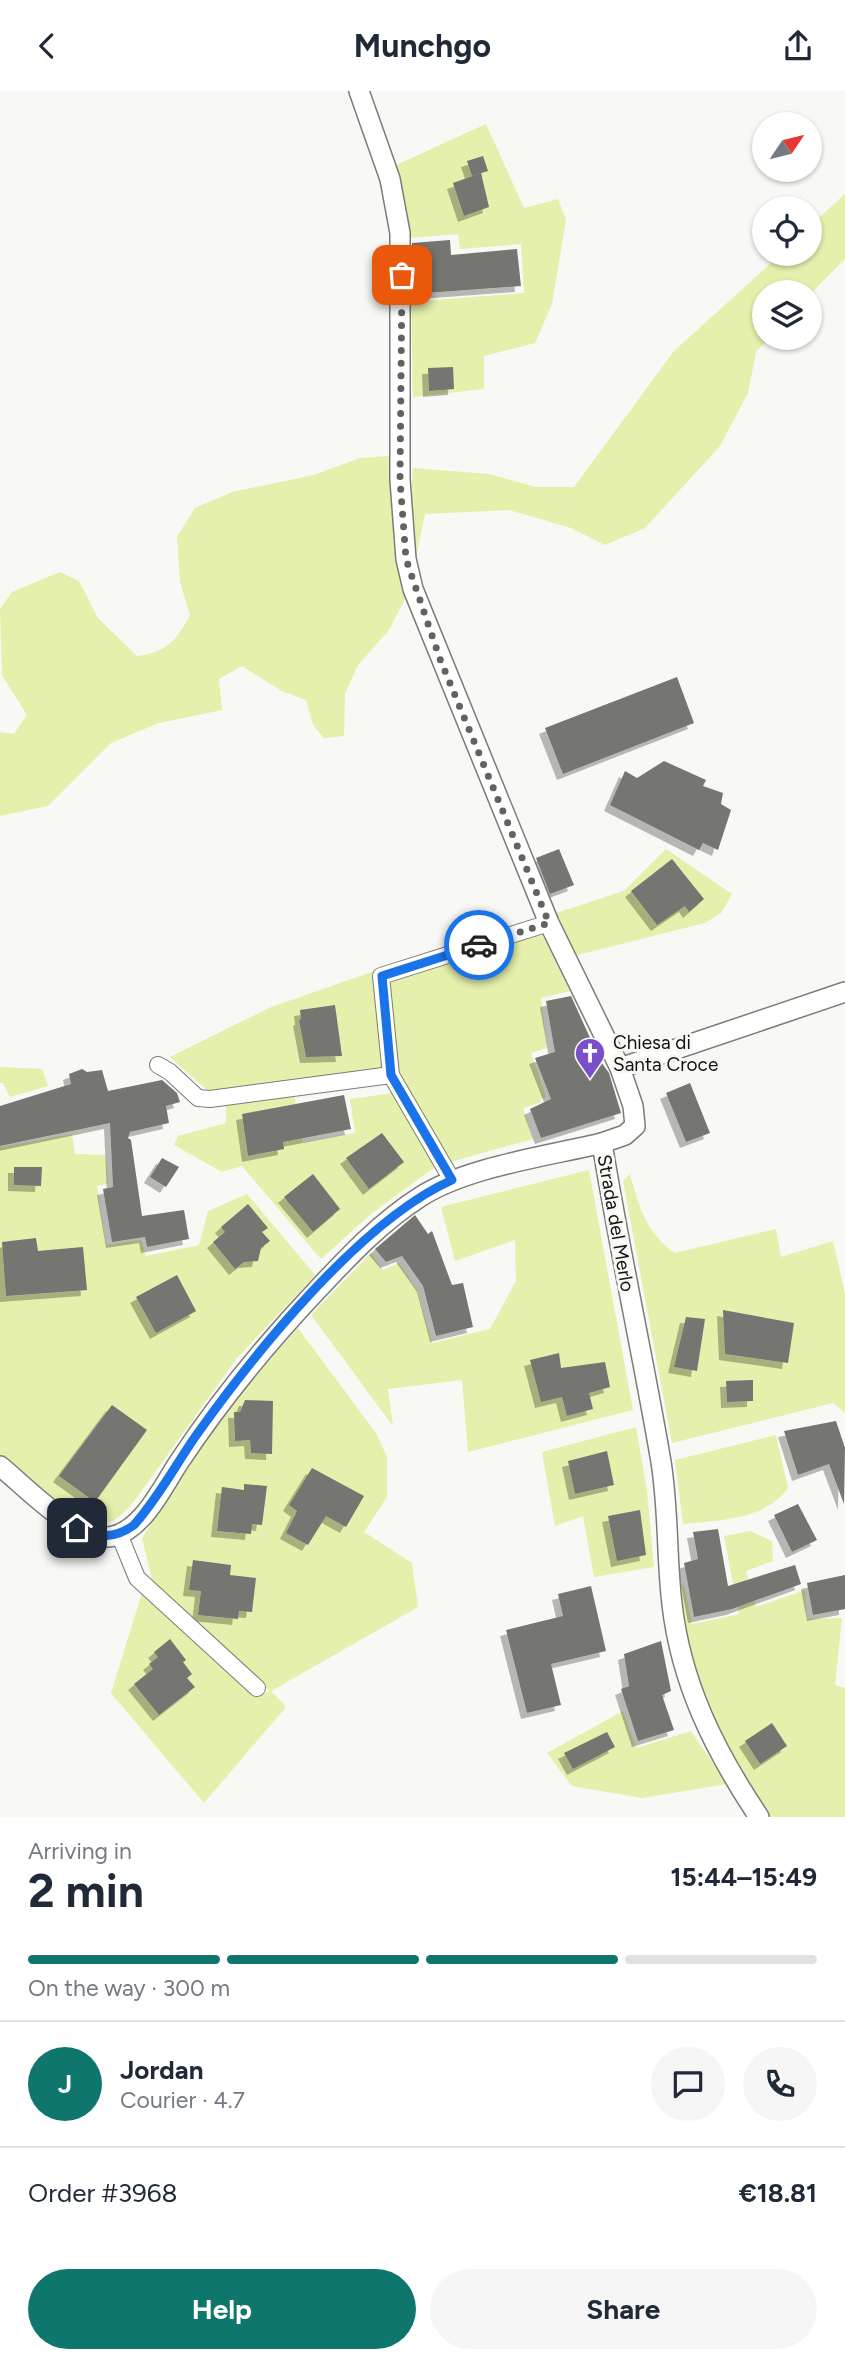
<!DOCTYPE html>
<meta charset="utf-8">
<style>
:root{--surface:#fff;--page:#f6f6f7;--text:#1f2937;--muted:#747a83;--line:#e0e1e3;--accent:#0f766e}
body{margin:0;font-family:Figtree,sans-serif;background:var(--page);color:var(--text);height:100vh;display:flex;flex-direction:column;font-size:26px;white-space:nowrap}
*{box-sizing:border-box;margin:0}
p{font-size:23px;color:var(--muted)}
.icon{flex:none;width:38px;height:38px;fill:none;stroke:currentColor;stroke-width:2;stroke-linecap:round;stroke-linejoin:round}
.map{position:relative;height:1726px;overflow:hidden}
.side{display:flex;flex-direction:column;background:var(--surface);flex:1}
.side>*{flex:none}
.needle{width:46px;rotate:55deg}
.buttons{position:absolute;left:752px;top:21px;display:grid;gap:14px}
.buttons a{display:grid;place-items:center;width:70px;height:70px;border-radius:50%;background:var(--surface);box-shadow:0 2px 5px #0004;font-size:35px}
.pin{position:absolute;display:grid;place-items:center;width:60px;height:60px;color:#fff;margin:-30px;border-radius:14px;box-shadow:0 4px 10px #0006}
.courier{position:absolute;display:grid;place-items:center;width:70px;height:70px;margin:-35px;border:5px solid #1a73e8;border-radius:50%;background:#fff;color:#222;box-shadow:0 2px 9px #0007}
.head em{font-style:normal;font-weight:700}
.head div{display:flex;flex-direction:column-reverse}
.head{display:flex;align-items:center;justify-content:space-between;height:119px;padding:0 28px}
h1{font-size:46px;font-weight:700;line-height:52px}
.bar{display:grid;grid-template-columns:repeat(4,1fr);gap:10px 7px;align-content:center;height:84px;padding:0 28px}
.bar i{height:9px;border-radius:5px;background:var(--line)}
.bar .selected{background:var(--accent)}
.bar p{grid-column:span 4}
.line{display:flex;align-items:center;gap:18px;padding:0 28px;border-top:2px solid var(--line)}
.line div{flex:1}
.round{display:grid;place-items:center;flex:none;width:74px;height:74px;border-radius:37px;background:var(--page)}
.cta{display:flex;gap:14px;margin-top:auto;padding:14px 28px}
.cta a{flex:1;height:80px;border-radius:42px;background:var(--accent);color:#fff;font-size:28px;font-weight:700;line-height:80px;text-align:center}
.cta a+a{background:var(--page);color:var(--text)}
header{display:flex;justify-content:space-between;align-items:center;height:91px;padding:0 28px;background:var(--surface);font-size:32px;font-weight:700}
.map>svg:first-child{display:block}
.green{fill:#e4f0ab}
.building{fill:#747472;filter:url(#shadow)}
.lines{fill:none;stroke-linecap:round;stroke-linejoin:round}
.minor-casing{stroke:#7b7c79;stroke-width:18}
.tertiary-casing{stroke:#7b7c79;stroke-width:22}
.minor{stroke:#fff;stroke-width:16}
.tertiary{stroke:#fff;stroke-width:19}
.done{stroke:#626261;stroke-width:7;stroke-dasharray:0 12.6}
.route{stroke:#1a73e8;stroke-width:9}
.labels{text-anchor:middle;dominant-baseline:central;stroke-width:6;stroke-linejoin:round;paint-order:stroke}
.poi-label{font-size:19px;fill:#121211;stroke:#f8f8f5;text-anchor:start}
.street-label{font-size:19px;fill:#121211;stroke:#f8f8f5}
</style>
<header><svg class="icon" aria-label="back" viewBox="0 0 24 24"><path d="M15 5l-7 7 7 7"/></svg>Munchgo<svg class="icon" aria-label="share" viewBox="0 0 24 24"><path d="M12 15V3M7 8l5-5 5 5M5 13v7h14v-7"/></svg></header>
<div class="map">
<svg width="845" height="1726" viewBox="0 0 845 1726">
<defs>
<filter id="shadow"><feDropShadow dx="-6" dy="6" stdDeviation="0" flood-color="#0004"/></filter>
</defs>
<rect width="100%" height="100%" fill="#f8f8f5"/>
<!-- green -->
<g class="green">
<path d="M 486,33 L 524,117 L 558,108 L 566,129 L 552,213 L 535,252 L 484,265 L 484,298 L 413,306 L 411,211 L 524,202 L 521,153 L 460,158 L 458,143 L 409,147 L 396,74 Z"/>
<path d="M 845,103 L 845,168 L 810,203 L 765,201 L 765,247 L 769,247 L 756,261 L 748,302 L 720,355 L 645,437 L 605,454 L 571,437 L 509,419 L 425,423 L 414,475 L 411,402 L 413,377 L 489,383 L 536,396 L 574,396 L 674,260 L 781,163 L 810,163 L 810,135 Z"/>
<path d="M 391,365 L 396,467 L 406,506 L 389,539 L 358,574 L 345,603 L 344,645 L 324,647 L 313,634 L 306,609 L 282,600 L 242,575 L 219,588 L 222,619 L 159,632 L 111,652 L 48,715 L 0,725 L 0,641 L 14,643 L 27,624 L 2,584 L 0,518 L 12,501 L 60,481 L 79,490 L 98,527 L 137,565 C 166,562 177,549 190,524 L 180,491 L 177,446 L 195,417 L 232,401 L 314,384 L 360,367 Z"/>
<path d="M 666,758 L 732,803 L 721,822 L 705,832 L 574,865 L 556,822 L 624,800 Z"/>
<path d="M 540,840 L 570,900 L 541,907 L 547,957 L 531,962 L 546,1006 L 540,1008 L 542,1011 L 523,1017 L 533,1048 L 450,1071 L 398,981 L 387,889 Z"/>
<path d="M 375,880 L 385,978 L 208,1000 L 170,966 L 271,916 Z"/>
<path d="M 0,976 L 42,978 L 48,995 L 10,1006 L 3,992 L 0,992 Z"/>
<path d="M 393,1002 L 438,1074 L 372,1122 L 321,1168 L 242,1075 L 222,1081 L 174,1054 L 178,1045 L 226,1032 L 226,1012 L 294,1003 L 303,1051 L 355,1042 L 350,1008 Z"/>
<path d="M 72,1043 L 75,1063 L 106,1064 L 108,1093 L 97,1095 L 106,1154 L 141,1149 L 146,1165 L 199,1154 L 208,1120 L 247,1103 L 315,1184 L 237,1267 L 135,1409 C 114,1435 103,1439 73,1422 L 0,1364 L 0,1056 Z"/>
<path d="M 589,1079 L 633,1319 L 468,1361 L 462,1289 L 388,1298 L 393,1335 L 311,1224 L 371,1162 L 383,1179 L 399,1172 L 417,1199 L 432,1252 L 490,1238 L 516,1190 L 515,1149 L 455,1170 L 441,1116 Z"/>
<path d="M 630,1083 C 639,1115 646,1142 675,1162 L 776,1138 L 781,1166 L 833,1150 L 845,1203 L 845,1322 L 833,1312 L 672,1352 L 623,1090 Z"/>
<path d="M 298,1237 L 376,1342 L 387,1366 L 387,1406 L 364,1441 L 412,1472 L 418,1516 L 271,1600 L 286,1616 L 204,1712 L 111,1602 L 143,1499 L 258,1605 L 270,1600 L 153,1492 L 142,1447 C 188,1372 237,1300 298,1237 Z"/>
<path d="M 636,1336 L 647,1400 L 654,1476 L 594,1486 L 583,1425 L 555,1435 L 542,1361 Z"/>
<path d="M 776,1344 L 788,1397 C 765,1429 719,1429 683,1433 L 675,1369 Z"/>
<path d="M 750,1440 L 772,1450 L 773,1470 L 746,1480 L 756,1516 L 805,1499 L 807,1528 L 842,1527 L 835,1594 L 845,1597 L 845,1726 L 768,1726 L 716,1641 L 685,1544 L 678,1492 L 684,1494 L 692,1533 L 739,1523 L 724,1445 Z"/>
<path d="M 623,1620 L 636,1657 L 691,1640 L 727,1693 L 642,1707 L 572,1695 L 547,1662 Z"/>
</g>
<!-- building -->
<g class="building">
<path d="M 483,65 L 488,80 L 472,85 L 467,70 Z"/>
<path d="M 481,82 L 489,116 L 464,125 L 453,92 Z"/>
<path d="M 450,149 L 451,164 L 517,158 L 521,195 L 412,203 L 412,152 Z"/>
<path d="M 453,276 L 454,298 L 429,300 L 428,277 Z"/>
<path d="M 677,586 L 694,632 L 563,683 L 545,637 Z"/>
<path d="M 664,670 L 706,689 L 703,695 L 723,702 L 721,713 L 731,719 L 718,759 L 703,752 L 699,759 L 610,714 L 625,680 L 637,687 Z"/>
<path d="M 559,758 L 574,794 L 550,803 L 536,767 Z"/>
<path d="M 672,768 L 704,808 L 689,821 L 685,815 L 657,834 L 631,800 Z"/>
<path d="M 571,905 L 601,971 L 609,982 L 621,1022 L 541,1047 L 530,1018 L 551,1008 L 535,967 L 555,961 L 546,910 Z"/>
<path d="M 335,914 L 342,965 L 306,966 L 299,929 L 301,928 L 300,919 Z"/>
<path d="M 82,978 L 87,981 L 102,979 L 108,1000 L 162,989 L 177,1002 L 180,1011 L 166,1015 L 169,1032 L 130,1041 L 128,1047 L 131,1049 L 142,1125 L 184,1119 L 189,1148 L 147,1156 L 145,1146 L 112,1151 L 103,1098 L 113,1096 L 110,1032 L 0,1055 L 0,1015 L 71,993 L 69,983 Z"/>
<path d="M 690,992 L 710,1042 L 686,1051 L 666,1002 Z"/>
<path d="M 344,1004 L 351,1038 L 283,1051 L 284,1058 L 248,1065 L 242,1023 Z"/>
<path d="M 382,1042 L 404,1071 L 369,1098 L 346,1067 Z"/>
<path d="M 162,1067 L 179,1076 L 166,1096 L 150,1086 Z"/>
<path d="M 14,1076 L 42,1076 L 41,1095 L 14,1094 Z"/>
<path d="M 313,1083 L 340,1118 L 313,1141 L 284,1106 Z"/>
<path d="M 248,1113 L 268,1137 L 262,1141 L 270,1150 L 261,1157 L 258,1170 L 244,1171 L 235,1178 L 213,1151 L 225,1141 L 221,1136 Z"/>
<path d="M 415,1124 L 428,1143 L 432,1140 L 452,1194 L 463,1192 L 473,1236 L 436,1245 L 423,1195 L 402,1165 L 386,1171 L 375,1158 Z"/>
<path d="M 36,1147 L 38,1160 L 83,1156 L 87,1199 L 6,1205 L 2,1151 Z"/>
<path d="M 177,1184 L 196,1220 L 156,1242 L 136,1206 Z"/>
<path d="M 723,1219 L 794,1232 L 788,1272 L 725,1263 Z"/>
<path d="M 686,1226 L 705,1228 L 697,1280 L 674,1276 Z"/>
<path d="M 559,1262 L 561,1277 L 605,1271 L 610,1296 L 589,1302 L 593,1318 L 567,1325 L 562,1306 L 541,1311 L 530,1269 Z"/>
<path d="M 753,1289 L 753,1310 L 727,1311 L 726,1290 Z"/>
<path d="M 245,1309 L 273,1310 L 272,1363 L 251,1362 L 250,1349 L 235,1350 L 234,1321 L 240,1321 Z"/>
<path d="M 112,1314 L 147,1339 L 95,1411 L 59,1385 Z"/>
<path d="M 836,1330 L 845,1357 L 844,1413 L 829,1373 L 798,1384 L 784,1340 Z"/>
<path d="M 607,1360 L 614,1394 L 575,1403 L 568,1370 Z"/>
<path d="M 312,1377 L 364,1405 L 346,1436 L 326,1425 L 308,1454 L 286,1442 L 297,1420 L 289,1414 Z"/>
<path d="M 244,1393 L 267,1395 L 262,1434 L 252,1433 L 251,1443 L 217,1440 L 222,1396 L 244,1399 Z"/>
<path d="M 798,1413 L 817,1449 L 792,1461 L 774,1424 Z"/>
<path d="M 640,1419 L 646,1464 L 617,1470 L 608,1425 Z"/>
<path d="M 718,1438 L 728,1495 L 795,1474 L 801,1493 L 732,1518 L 694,1526 L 684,1472 L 698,1468 L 693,1441 Z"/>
<path d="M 193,1469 L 231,1474 L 230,1484 L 256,1487 L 252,1521 L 239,1520 L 238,1528 L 198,1524 L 201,1500 L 189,1499 Z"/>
<path d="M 845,1484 L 845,1518 L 813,1524 L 807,1492 Z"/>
<path d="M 591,1495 L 606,1560 L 551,1573 L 561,1614 L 527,1622 L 506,1539 L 563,1525 L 558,1503 Z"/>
<path d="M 170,1548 L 186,1569 L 183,1571 L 192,1583 L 187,1587 L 195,1596 L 159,1624 L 134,1593 L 153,1578 L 149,1573 L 158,1566 L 154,1561 Z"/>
<path d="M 661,1550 L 671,1600 L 662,1604 L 674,1639 L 638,1650 L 621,1598 L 629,1595 L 624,1563 Z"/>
<path d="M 772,1632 L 787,1655 L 760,1673 L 745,1650 Z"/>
<path d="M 607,1641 L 615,1656 L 573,1678 L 564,1662 Z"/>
</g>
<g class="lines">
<!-- minor casing -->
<g class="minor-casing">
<g id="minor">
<path d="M 158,974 L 170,981 L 198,1007 L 210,1008 L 391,984 L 452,1089"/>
<path d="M 391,984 L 381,885 L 549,832"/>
<path d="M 119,1443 L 137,1487 L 257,1597"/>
</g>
</g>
<!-- tertiary casing -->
<g class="tertiary-casing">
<g id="tertiary">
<path d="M 359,0 L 390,88 L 400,142 L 400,389 L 406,468 L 413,498 L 549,832 L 620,977 L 633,1015 L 635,1035 L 625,1044 L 602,1052 C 619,1157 642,1260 660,1365 C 669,1414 666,1463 672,1513 C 681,1593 715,1660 759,1726"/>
<path d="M 620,977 L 845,901"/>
<path d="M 0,1375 C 25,1395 80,1454 114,1445 C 144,1437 163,1395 179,1371 C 220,1309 267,1252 318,1198 C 350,1164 381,1131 420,1106 C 466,1076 548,1065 602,1052"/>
</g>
</g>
<!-- minor -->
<use href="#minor" class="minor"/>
<!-- tertiary -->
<use href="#tertiary" class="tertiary"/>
</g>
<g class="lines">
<!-- done -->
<path class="done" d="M 402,184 L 400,389 L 406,468 L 440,568 L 549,832 L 479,854"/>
<!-- route -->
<path class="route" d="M 77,1437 C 99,1447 115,1448 134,1434 C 158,1407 175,1375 195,1346 C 253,1264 360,1130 452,1089 L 391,984 L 382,885 L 479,854"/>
</g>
<!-- icons -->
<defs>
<g id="church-pin" transform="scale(1.575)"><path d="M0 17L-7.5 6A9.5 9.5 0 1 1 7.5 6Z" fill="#7a4fc8" stroke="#f8f8f5"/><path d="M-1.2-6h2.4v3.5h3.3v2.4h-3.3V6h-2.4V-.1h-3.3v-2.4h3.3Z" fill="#fff"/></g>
</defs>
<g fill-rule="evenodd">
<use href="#church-pin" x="590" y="962"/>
</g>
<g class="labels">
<!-- poi labels -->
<g class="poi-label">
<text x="613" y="951">Chiesa di<tspan x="613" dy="22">Santa Croce</tspan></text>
</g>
<!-- street labels -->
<g class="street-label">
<text transform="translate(616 1132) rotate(80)">Strada del Merlo</text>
</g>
</g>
</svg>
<div class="buttons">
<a><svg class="needle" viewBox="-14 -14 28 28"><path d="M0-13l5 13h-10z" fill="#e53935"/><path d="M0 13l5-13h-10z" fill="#747a83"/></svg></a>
<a><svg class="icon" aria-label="locate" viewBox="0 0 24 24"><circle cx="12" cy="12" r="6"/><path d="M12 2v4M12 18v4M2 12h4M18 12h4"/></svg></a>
<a><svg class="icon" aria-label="layers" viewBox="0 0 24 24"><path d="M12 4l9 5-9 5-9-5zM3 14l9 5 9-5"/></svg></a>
</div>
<div class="pin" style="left:402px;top:184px;background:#ea580c"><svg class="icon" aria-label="bag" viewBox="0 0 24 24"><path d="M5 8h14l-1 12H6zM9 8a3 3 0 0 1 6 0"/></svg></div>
<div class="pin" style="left:77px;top:1437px;background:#1f2937"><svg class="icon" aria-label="home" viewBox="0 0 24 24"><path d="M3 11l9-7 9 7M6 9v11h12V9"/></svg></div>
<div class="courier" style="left:479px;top:854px"><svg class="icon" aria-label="car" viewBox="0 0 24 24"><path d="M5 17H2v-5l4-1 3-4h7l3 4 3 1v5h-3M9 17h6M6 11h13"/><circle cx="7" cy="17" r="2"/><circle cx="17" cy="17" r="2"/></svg></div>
</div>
<section class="side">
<div class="head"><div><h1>2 min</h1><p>Arriving in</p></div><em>15:44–15:49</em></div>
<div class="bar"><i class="selected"></i><i class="selected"></i><i class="selected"></i><i></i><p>On the way · 300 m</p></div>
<div class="line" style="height:126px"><b class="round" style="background:var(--accent);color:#fff">J</b><div><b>Jordan</b><p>Courier · 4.7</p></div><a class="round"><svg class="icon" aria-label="chat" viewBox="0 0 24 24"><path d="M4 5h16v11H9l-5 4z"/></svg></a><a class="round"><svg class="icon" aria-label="phone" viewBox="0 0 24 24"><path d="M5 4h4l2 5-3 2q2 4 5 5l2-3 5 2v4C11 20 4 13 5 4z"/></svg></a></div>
<div class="line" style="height:91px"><div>Order #3968</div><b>€18.81</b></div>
<div class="cta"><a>Help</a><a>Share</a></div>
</section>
